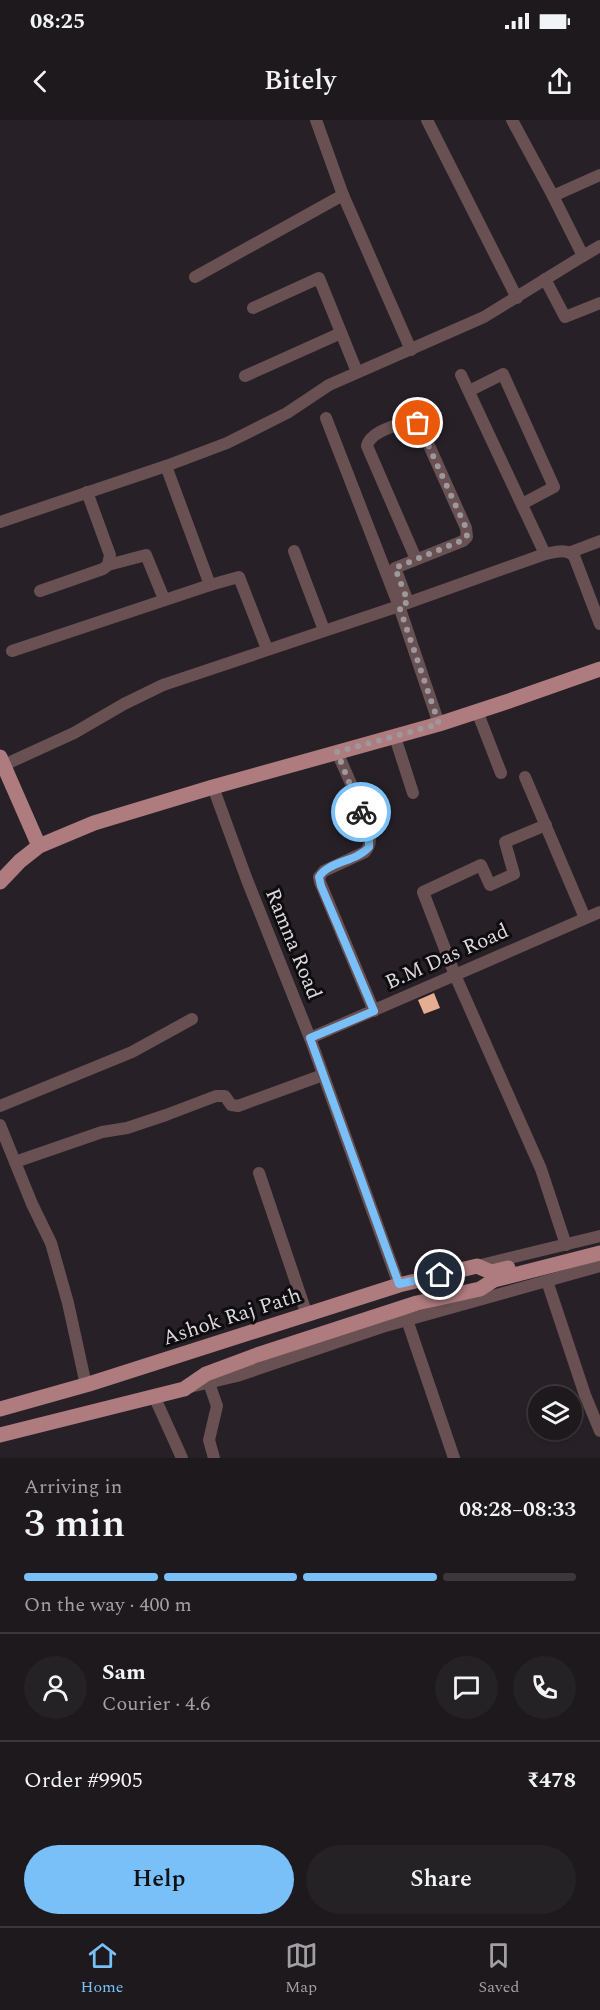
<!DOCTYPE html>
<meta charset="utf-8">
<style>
:root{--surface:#1d191d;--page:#252226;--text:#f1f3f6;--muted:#a0a0a4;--line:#3b383b;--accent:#79bff8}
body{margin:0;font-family:Spectral,serif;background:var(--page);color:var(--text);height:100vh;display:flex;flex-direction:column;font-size:22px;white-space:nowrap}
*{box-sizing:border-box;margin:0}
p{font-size:20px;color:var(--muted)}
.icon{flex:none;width:33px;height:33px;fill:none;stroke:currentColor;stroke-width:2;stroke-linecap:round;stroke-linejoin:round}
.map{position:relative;height:1338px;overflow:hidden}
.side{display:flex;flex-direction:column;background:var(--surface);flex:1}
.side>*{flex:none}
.controls{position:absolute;left:528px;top:1266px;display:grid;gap:12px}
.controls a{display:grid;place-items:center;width:54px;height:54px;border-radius:50%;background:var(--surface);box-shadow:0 2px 4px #0004,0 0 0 2px var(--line);font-size:30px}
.pin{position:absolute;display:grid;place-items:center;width:51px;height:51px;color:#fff;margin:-26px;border:3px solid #fff;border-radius:50%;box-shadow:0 2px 6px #0007}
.courier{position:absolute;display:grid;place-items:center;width:60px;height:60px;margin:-30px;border:4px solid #79bff8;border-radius:50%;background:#fff;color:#222;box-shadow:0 2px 8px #0007}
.overview em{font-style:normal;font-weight:600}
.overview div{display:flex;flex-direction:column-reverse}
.overview{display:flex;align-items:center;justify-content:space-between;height:102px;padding:0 24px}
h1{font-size:39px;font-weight:600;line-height:45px}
.bar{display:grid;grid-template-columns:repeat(4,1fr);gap:9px 6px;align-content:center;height:72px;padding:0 24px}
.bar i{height:8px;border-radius:4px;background:var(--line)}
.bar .current{background:var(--accent)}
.bar p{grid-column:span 4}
.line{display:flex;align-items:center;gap:15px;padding:0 24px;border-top:2px solid var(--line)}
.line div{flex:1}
.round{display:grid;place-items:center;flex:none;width:63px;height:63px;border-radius:32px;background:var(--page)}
.cta{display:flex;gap:12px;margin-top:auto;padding:12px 24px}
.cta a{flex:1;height:69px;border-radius:36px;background:var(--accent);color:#111;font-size:24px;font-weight:600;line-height:69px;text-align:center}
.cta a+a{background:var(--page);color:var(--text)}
.status{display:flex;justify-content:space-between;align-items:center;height:42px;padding:0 30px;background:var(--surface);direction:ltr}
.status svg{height:16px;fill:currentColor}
header{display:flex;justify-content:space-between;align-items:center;height:78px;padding:0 24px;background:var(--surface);font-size:27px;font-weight:600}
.menu{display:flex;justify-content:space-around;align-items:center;height:84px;border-top:2px solid var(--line);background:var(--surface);font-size:16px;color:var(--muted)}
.menu a{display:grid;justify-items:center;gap:3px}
.menu .current{color:var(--accent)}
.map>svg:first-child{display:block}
.building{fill:#e5ad91}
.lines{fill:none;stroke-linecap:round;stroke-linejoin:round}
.minor{stroke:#695052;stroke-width:12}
.major{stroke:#ae7b7f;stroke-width:15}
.done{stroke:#9d989d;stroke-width:6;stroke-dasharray:0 10.8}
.route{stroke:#79bff8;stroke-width:8}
.labels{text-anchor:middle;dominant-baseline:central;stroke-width:6;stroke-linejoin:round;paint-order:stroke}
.street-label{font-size:21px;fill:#dcd8dc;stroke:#0e0c0e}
</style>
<div class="status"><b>08:25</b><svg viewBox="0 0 49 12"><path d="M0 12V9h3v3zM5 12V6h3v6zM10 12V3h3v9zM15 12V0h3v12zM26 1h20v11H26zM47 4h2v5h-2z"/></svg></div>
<header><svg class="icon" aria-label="back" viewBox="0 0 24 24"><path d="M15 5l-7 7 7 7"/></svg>Bitely<svg class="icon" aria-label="share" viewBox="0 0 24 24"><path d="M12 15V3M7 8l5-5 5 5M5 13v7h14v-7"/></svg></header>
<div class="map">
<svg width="600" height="1338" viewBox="0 0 600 1338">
<rect width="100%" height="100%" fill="#272127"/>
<!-- building -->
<path class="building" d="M 434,873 L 440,888 L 424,894 L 418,880 Z"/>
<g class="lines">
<!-- minor -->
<g class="minor">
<path d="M 316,0 L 343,75 L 411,230"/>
<path d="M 427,0 L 517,178"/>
<path d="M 512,0 L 553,76 L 600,55"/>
<path d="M 583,136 L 600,126"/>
<path d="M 195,157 L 343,75"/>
<path d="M 545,159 L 565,197 L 600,183"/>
<path d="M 253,188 L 319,158 L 357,252"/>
<path d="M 461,255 L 545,434"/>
<path d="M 245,256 L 341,213"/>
<path d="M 469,271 L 503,254 L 554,367 L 522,384"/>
<path d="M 326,298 L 399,486 L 439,604"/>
<path d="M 0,402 L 166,346"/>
<path d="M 294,431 L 324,510"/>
<path d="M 571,432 L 600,421"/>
<path d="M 108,445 L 146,435 L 164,479"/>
<path d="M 210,465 L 239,457 L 267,529"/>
<path d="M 40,471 L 103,449 L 108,445 L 110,435 L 87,372"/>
<path d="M 408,482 L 395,448 L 463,421 L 467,417 L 466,408 L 419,303 L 411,300 C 398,305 370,311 367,326 L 416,439"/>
<path d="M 12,531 L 210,465 L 166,346 L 227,323 L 287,293 L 329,265 L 484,197 L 583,136 L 553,76"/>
<path d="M 477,591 L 501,653"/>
<path d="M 395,617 L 413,673"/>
<path d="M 337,632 C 346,653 368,698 370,719 C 370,725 368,728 365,732 L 324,751 L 319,757 L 320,762 L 374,891"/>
<path d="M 4,645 L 74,613 L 124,584 L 163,565 L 399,486 L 545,434 C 555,432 566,428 574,436 L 600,504"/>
<path d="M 525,657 L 585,798"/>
<path d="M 213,667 L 247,760 L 310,918 L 399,1165"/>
<path d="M 546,705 L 505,722 L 514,754 L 490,765 L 481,745 L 423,772 L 455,855 L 541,1049 L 566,1125"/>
<path d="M 310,918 L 600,792"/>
<path d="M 0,986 L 132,932 L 192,899"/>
<path d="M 0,1005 L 32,1084 L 51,1123 L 68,1183 L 86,1265"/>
<path d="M 15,1042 L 102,1012 L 127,1008 L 166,995 L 216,976 L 225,976 L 231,985 L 238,986 L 323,955"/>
<path d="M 259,1053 L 307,1195"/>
<path d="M 477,1146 L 600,1116"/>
<path d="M 547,1161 L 585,1275 L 600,1311"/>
<path d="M 407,1200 L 454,1338"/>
<path d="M 209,1263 L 217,1286 L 209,1320 L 214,1338"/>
<path d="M 190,1267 L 237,1256 L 382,1207 L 600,1146"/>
<path d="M 154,1276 L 182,1338"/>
</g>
<!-- major -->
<g class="major">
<path d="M 0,637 L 39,726"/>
<path d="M 0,762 L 20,741 L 39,726 L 94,703 L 213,667 L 439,604 L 506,582 L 600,549"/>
<path d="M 0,1289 L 89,1264 L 399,1165 L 477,1146 L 491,1152 L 508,1148"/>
<path d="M 0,1315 L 184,1269 L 206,1254 L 257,1235 L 417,1183 L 480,1169 L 494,1160 L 600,1133"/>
</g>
</g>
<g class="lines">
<!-- done -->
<path class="done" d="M 361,692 L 337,632 L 439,604 L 399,486 L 408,482 L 395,448 L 463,420 L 467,417 L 466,408 L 418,303"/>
<!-- route -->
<path class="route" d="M 361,692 L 369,715 L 369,727 C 356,742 329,741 319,757 L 321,766 L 374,891 L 310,918 L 399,1164 L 440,1155"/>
</g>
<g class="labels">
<!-- street labels -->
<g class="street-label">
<text transform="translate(293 824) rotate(68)">Ramna Road</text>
<text transform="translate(447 837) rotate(-24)">B.M Das Road</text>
<text transform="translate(232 1197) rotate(-18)">Ashok Raj Path</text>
</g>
</g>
</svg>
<div class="controls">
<a><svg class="icon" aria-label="layers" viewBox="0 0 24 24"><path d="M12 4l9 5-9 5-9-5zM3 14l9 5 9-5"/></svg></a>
</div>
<div class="pin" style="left:418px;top:303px;background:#ea580c"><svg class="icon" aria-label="bag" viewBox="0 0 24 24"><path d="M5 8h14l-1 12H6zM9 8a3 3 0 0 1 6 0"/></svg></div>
<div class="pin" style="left:440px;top:1155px;background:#1f2937"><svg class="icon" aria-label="home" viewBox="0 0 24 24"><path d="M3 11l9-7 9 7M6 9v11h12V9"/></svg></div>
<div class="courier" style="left:361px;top:692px"><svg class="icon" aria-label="bike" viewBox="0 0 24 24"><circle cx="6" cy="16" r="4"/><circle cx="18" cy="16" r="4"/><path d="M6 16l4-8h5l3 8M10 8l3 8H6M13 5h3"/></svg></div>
</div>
<section class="side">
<div class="overview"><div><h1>3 min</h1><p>Arriving in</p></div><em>08:28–08:33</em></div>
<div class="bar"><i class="current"></i><i class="current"></i><i class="current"></i><i></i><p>On the way · 400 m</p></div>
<div class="line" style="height:108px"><a class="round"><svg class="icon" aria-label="person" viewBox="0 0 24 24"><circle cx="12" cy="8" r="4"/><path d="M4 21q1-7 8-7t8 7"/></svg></a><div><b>Sam</b><p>Courier · 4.6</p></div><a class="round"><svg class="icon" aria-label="chat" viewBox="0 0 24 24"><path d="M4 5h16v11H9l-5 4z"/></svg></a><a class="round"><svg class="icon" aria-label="phone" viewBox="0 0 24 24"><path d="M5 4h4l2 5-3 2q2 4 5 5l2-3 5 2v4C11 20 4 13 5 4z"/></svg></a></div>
<div class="line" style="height:78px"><div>Order #9905</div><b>₹478</b></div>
<div class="cta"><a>Help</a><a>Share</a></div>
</section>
<nav class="menu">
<a class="current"><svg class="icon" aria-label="home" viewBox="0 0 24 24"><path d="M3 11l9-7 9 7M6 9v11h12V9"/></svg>Home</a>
<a><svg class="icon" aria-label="map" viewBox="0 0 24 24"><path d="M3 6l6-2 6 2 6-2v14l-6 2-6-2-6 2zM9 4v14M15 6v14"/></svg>Map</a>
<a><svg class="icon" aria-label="saved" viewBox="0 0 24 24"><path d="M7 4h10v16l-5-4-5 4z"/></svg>Saved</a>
</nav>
